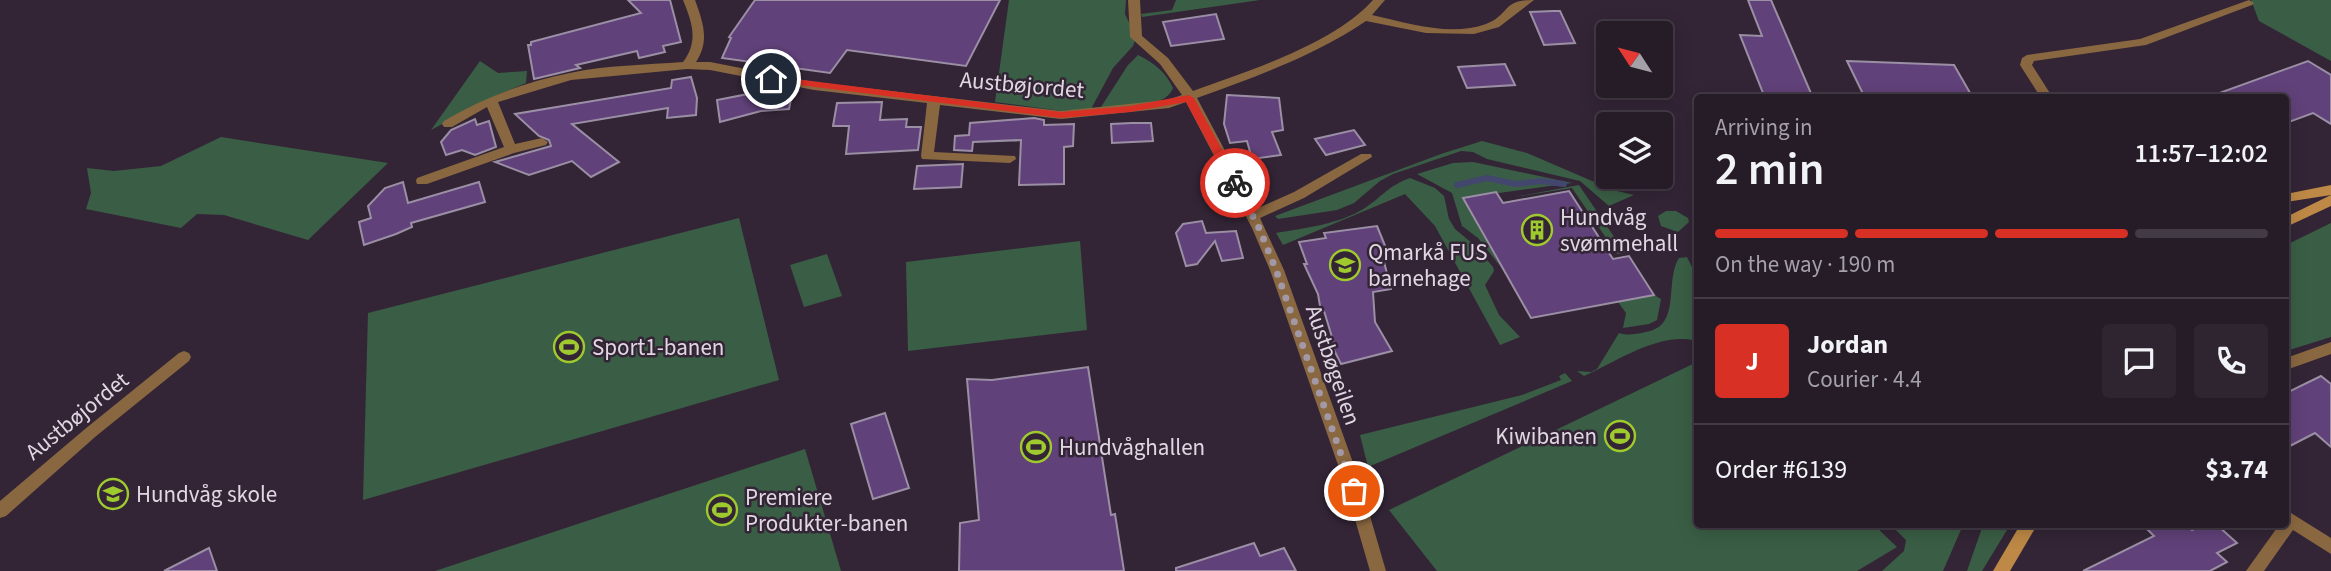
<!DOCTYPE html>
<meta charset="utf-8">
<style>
:root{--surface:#261c28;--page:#2e2530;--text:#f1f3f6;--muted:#a4a1a8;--line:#423a45;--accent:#d93025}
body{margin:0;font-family:"Source Sans 3",sans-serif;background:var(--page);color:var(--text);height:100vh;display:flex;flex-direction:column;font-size:26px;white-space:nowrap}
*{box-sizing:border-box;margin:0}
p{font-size:23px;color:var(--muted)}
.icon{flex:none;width:38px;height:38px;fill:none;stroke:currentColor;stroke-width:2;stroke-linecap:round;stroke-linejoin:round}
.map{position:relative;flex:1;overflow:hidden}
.panel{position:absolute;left:1694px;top:94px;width:595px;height:434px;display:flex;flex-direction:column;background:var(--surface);border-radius:7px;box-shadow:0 4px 18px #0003,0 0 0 2px var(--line)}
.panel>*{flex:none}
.needle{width:46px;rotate:306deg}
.controls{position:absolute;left:1596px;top:21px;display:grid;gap:14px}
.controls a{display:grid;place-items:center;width:77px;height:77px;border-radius:7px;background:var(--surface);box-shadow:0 4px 18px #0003,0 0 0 2px var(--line);font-size:35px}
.pin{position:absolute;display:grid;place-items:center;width:60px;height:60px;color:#fff;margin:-30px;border:4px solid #fff;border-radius:50%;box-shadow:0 2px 7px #0007}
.courier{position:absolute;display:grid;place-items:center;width:70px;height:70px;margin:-35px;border:5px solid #d93025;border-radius:50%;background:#fff;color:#222;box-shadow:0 2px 9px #0007}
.headline em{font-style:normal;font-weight:600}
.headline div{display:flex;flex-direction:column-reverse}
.headline{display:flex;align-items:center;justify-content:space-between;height:119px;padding:0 21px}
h1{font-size:46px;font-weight:600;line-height:52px}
.bar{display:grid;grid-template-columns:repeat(4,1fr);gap:10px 7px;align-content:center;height:84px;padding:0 21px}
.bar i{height:9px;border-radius:5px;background:var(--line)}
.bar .on{background:var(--accent)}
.bar p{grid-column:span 4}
.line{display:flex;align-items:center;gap:18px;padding:0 21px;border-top:2px solid var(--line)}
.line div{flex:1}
.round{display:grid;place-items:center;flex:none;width:74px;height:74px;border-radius:7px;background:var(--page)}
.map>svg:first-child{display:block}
.green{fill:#3a5e45}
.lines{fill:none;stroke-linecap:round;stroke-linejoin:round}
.stream{stroke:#44476d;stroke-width:6}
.building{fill:#614179;stroke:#9b8fa5;stroke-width:2}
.minor{fill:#896740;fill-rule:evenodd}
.secondary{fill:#be8946;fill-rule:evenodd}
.route{fill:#d93025}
.done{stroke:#a399a6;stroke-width:7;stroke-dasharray:0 12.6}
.labels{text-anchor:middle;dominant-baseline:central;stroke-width:5;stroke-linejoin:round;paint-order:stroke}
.street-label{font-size:23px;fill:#e0d7e2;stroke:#332536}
.poi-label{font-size:23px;fill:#e0d7e2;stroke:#332536;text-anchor:start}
</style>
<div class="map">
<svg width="2331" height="571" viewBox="0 0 2331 571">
<rect width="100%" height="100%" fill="#332536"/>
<!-- green -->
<g class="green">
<path d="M 1009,0 L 1126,0 L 1125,14 L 1136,37 L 1133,46 L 1113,68 L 1091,109 L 1062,111 L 995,102 Z"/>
<path d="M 1176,0 L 1260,0 L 1142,17 L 1141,14 L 1172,10 Z"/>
<path d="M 2251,0 L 2331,0 L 2331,61 L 2259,21 Z"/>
<path d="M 1138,55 C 1154,63 1165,71 1173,88 C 1165,110 1121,105 1101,107 L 1128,65 Z"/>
<path d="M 480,61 L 498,73 L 527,71 L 526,83 L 493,97 L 431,130 Z"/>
<path d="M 221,137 L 388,163 L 308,240 L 224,215 L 197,214 L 181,228 L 86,209 L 91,193 L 87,168 L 114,171 L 161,166 Z"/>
<path d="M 1482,141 L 1527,153 L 1613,190 L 1634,195 L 1609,206 L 1580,181 L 1487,159 L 1473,152 L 1461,151 L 1393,174 L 1380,181 L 1354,203 L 1337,210 L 1278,219 L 1275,216 L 1441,154 Z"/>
<path d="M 1473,162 L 1572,183 L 1463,198 L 1500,266 L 1478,238 L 1462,226 L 1452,193 L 1417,174 L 1453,163 Z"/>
<path d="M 1410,178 L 1435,188 L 1444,196 L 1449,219 L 1455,229 L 1473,244 L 1493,267 L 1494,271 L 1485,285 L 1499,315 L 1520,337 L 1500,345 L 1435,226 L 1405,194 L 1283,245 L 1276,233 C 1305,228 1340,224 1365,208 C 1383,196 1388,186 1410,178 Z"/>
<path d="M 1579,185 L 1625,253 L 1617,254 L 1572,188 L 1514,197 Z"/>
<path d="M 1676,211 L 1688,218 L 1689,222 L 1678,232 L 1661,226 L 1658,216 L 1666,211 Z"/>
<path d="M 739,218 L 779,380 L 363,500 L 368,313 Z"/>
<path d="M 2331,223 L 2331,337 L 2286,351 L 2286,245 Z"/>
<path d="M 1080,241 L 1087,330 L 908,351 L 906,262 Z"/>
<path d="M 827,254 L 842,296 L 804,307 L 790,265 Z"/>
<path d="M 1687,257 L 1697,277 L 1697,341 C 1660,331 1618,361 1584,376 L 1577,371 L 1591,372 L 1597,369 L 1619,333 C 1628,336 1636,334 1646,332 C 1682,326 1664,282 1679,258 Z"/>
<path d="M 1654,295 L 1661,299 L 1657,320 L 1649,324 L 1623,328 L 1626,313 L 1618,302 Z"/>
<path d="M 1697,362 L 1698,525 L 1874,525 L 1897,547 L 1857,571 L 1437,571 L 1389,510 Z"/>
<path d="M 1565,373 L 1572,381 L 1368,467 L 1360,435 L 1522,395 L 1561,380 L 1559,376 Z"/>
<path d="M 805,449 L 841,571 L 435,571 Z"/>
<path d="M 1891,525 L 1963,525 L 1943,571 L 1882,571 L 1904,551 L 1906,540 Z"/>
<path d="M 1983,525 L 2010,525 L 1982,571 L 1967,571 Z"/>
</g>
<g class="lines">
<!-- stream -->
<path class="stream" d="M 1457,185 L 1487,178 L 1516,184 L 1541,181 L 1564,184"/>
</g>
<!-- building -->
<g class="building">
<path d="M 628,0 L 670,0 L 681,42 L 663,46 L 665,52 L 639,58 L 637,51 L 576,65 L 580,68 L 534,79 L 528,45 L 531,45 L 531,42 L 641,13 Z"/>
<path d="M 755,0 L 1000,0 L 966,66 L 847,50 L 830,73 L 722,58 L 731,38 L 729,37 Z"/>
<path d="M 1748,0 L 1771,0 L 1813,98 L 1765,98 L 1740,35 L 1762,36 Z"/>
<path d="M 1553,11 L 1560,11 L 1575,43 L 1544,45 L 1530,12 Z"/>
<path d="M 1216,14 L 1224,39 L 1171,46 L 1163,22 Z"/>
<path d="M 1847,61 L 1954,65 L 1973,98 L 1865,98 Z"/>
<path d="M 2308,61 L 2331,75 L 2331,124 L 2313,113 L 2286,123 L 2286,98 L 2212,98 L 2211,96 Z"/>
<path d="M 1505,64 L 1515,85 L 1467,88 L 1458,67 Z"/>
<path d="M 691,77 L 697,98 L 696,115 L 667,118 L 668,108 L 572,124 L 619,162 L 591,177 L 572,161 L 529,175 L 495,162 L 551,146 L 549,140 L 539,136 L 515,114 L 671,88 L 672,80 Z"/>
<path d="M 784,87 L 793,89 L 789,109 L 761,111 L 720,122 L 717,100 Z"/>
<path d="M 1227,95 L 1279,98 L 1283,130 L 1272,132 L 1281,155 L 1252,159 L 1247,141 L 1230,143 L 1224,124 Z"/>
<path d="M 882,102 L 880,120 L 907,119 L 906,127 L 921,127 L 918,150 L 846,154 L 849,126 L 833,126 L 837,103 Z"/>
<path d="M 1034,118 L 1044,120 L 1044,125 L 1074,124 L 1073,146 L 1064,147 L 1064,184 L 1019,185 L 1021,140 L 973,142 L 972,151 L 954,150 L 955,136 L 969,135 L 970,123 Z"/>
<path d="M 475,119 L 477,125 L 489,121 L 496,147 L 475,155 L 462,150 L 446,155 L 441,142 L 451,130 Z"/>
<path d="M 1132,123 L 1151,123 L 1153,141 L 1112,143 L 1111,124 Z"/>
<path d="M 1354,130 L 1365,145 L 1326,155 L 1315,139 Z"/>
<path d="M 963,164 L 961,187 L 914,189 L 917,166 Z"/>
<path d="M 403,182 L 408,203 L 479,182 L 485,202 L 411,223 L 412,227 L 396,234 L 364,245 L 359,222 L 371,218 L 368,206 L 385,188 Z"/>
<path d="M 1569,191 L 1613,259 L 1629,256 L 1654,295 L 1531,318 L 1463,198 L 1496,192 L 1503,203 Z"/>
<path d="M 1202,221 L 1206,233 L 1236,231 L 1243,258 L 1222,261 L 1215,241 L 1197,264 L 1186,266 L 1176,233 L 1183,224 Z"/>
<path d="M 1377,226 L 1388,253 L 1382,254 L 1391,289 L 1373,292 L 1375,322 L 1392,351 L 1341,364 L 1333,348 L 1335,347 L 1324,311 L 1321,312 L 1318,294 L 1304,264 L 1307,264 L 1299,242 L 1326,238 L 1324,233 Z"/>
<path d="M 1088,367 L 1111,515 L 1115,514 L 1124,571 L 959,571 L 960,523 L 979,520 L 967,379 L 992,380 Z"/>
<path d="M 2321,376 L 2331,384 L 2331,447 L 2315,433 L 2286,448 L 2286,393 Z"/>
<path d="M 885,413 L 909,488 L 873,499 L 851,424 Z"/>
<path d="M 2143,525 L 2186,525 L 2192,530 L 2203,525 L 2217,525 L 2237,543 L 2217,553 L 2227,562 L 2210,571 L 2083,571 L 2154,536 Z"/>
<path d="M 1254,543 L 1260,556 L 1284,548 L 1296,571 L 1176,571 L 1176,568 Z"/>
<path d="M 209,548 L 217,571 L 164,571 Z"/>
</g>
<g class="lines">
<!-- minor -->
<g class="minor">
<path d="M 683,0 L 695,0 C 703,22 710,41 696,62 L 710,62 L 814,82 L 1061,111 L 1167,100 L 1182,95 L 1160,64 L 1130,37 L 1128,0 L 1140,0 L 1142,36 L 1168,58 L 1193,91 C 1248,71 1334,44 1373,0 L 1385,0 L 1372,15 C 1407,23 1451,37 1486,24 C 1510,15 1501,0 1534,0 L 1499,27 L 1474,34 L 1426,33 L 1366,21 C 1314,56 1255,77 1197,98 L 1256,209 L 1294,192 L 1361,154 L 1371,154 L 1372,157 L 1304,198 L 1260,218 L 1284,270 L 1361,485 L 1386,571 L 1370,571 L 1345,485 L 1270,270 L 1252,228 L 1186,102 L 1169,108 L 1061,119 L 940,105 L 934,152 L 1015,156 L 1016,159 L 1010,163 L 922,159 L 921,156 L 927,103 L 814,90 L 710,70 L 687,69 L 571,80 L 498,102 L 515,144 L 542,138 L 548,142 L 546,145 L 514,153 L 427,184 L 417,184 L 416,181 L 417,178 L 504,147 L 487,107 L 452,127 L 444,127 L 442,124 L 444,121 C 483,98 524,82 570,73 C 606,65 646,65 683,62 C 699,41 692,22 683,0 Z"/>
<path d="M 2249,0 L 2254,3 L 2252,5 L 2146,45 L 2034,61 L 2032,65 L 2053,98 L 2041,98 L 2020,65 L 2022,58 L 2027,55 L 2140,39 Z"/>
<path d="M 2331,342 L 2331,354 L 2286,370 L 2286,358 Z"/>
<path d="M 184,351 L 189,353 L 191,357 L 189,361 L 95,437 L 6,516 L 0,518 L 0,501 L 85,429 L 179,353 Z"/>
<path d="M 2291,513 L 2331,538 L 2331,554 L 2293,530 L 2264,571 L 2246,571 L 2279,525 L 2286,525 L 2286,515 Z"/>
</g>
<!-- secondary -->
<g class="secondary">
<path d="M 2331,185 L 2331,195 L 2286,202 L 2286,194 Z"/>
<path d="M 2331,195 L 2331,206 L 2286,227 L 2286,217 Z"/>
<path d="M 2020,525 L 2037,525 L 2010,571 L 1993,571 Z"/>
</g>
</g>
<!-- route -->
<path class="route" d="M 771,76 L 1061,112 L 1130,106 L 1189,95 L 1194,98 L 1240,183 L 1231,186 L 1186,102 L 1130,112 L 1061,118 L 767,81 L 766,79 Z"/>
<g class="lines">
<!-- done -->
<path class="done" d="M 1235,183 L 1259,228 L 1276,270 L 1354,491"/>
</g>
<!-- icons -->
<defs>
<g id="building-ring" transform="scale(1.575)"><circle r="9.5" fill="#332536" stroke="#9fca2e" stroke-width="1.5"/><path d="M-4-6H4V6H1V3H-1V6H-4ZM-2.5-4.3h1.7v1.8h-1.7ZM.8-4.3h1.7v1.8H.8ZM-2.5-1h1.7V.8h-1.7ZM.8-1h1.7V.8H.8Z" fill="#9fca2e"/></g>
<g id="school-ring" transform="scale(1.575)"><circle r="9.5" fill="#332536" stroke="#9fca2e" stroke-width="1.5"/><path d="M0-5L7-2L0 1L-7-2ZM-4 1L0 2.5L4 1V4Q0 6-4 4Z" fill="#9fca2e"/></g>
<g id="stadium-ring" transform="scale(1.575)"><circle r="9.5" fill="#332536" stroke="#9fca2e" stroke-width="1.5"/><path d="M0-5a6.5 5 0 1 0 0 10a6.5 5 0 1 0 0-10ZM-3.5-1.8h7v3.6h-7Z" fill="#9fca2e"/></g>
</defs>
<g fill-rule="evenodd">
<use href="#building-ring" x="1537" y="230"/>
<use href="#school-ring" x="1345" y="265"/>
<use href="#stadium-ring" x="569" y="347"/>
<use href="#stadium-ring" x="1620" y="436"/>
<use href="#stadium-ring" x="1036" y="447"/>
<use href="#school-ring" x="113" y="494"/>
<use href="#stadium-ring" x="722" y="510"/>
</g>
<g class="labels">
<!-- street labels -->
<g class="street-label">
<text transform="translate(1022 85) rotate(5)">Austbøjordet</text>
<text transform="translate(1333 365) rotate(71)">Austbøgeilen</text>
<text transform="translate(77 416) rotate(-39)">Austbøjordet</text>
</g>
<!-- poi labels -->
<g class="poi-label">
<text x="1560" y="217">Hundvåg<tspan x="1560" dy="26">svømmehall</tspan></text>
<text x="1368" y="252">Qmarkå FUS<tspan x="1368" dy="26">barnehage</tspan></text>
<text x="592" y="347">Sport1-banen</text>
<text x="1597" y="436" text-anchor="end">Kiwibanen</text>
<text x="1059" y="447">Hundvåghallen</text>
<text x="136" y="494">Hundvåg skole</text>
<text x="745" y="497">Premiere<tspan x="745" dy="26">Produkter-banen</tspan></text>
</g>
</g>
</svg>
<div class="controls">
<a><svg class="needle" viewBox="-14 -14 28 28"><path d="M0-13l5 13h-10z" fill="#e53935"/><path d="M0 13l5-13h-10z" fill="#a4a1a8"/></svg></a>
<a><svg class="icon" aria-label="layers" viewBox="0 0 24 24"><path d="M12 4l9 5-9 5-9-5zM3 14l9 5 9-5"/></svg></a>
</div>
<div class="pin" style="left:1354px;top:491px;background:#ea580c"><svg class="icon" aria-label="bag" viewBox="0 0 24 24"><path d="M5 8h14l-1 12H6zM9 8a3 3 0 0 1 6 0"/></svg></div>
<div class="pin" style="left:771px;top:79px;background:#1f2937"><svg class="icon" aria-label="home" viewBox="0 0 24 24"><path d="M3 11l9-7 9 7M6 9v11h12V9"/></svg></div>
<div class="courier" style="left:1235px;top:183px"><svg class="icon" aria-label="bike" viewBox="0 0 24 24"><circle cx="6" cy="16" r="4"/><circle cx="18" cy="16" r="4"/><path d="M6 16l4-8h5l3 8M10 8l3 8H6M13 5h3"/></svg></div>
<section class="panel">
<div class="headline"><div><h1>2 min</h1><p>Arriving in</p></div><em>11:57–12:02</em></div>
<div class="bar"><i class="on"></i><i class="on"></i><i class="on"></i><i></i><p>On the way · 190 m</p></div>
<div class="line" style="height:126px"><b class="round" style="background:var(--accent);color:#fff">J</b><div><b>Jordan</b><p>Courier · 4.4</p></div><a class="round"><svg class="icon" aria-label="chat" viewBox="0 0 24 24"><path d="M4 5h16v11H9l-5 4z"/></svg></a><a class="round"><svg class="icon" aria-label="phone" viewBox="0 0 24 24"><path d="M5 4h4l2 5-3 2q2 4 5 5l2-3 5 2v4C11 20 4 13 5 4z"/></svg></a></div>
<div class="line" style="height:91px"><div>Order #6139</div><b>$3.74</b></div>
</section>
</div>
